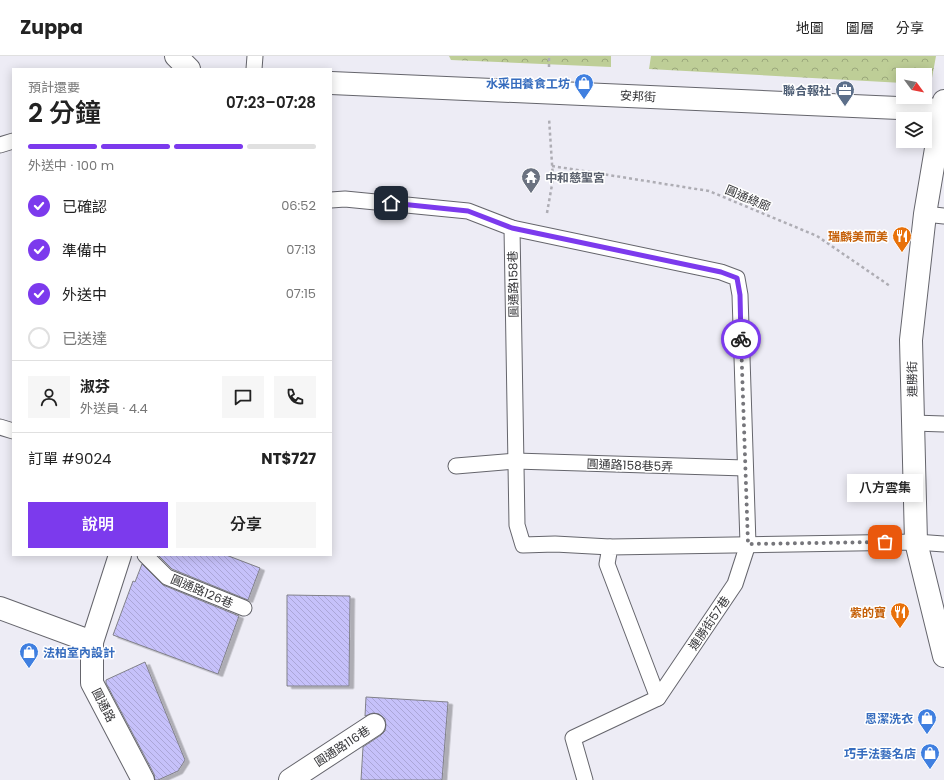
<!DOCTYPE html>
<html lang="zh-TW">
<meta charset="utf-8">
<style>
:root{--surface:#fff;--page:#f6f6f6;--text:#222;--muted:#767676;--line:#e0e0e0;--accent:#7c3aed}
body{margin:0;font-family:Poppins,"Noto Sans TC",sans-serif;background:var(--page);color:var(--text);height:100vh;display:flex;flex-direction:column;font-size:15px;white-space:nowrap}
*{box-sizing:border-box;margin:0}
p{font-size:13px;color:var(--muted)}
.icon{flex:none;width:22px;height:22px;fill:none;stroke:currentColor;stroke-width:2;stroke-linecap:round;stroke-linejoin:round}
.map{position:relative;flex:1;overflow:hidden}
.panel{position:absolute;left:12px;top:12px;width:320px;height:488px;display:flex;flex-direction:column;background:var(--surface);border-radius:0px;box-shadow:0 2px 10px #0003}
.panel>*{flex:none}
.needle{width:26px;rotate:122deg}
.fabs{position:absolute;left:896px;top:12px;display:grid;gap:8px}
.fabs a{display:grid;place-items:center;width:36px;height:36px;border-radius:0px;background:var(--surface);box-shadow:0 2px 10px #0003;font-size:20px}
.pin{position:absolute;display:grid;place-items:center;width:34px;height:34px;color:#fff;margin:-17px;border-radius:8px;box-shadow:0 2px 6px #0006}
.courier{position:absolute;display:grid;place-items:center;width:40px;height:40px;margin:-20px;border:3px solid #7c3aed;border-radius:50%;background:#fff;color:#222;box-shadow:0 1px 5px #0007}
.bubble{position:absolute;height:28px;border-radius:0px;background:var(--surface);box-shadow:0 2px 10px #0003;font-size:13px;font-weight:600;line-height:28px;text-align:center}
.summary em{font-style:normal;font-weight:600}
.summary div{display:flex;flex-direction:column-reverse}
.summary{display:flex;align-items:center;justify-content:space-between;height:68px;padding:0 16px}
h1{font-size:26px;font-weight:600;line-height:30px}
.bar{display:grid;grid-template-columns:repeat(4,1fr);gap:6px 4px;align-content:center;height:48px;padding:0 16px}
.bar i{height:5px;border-radius:3px;background:var(--line)}
.bar .active{background:var(--accent)}
.bar p{grid-column:span 4}
.line{display:flex;align-items:center;gap:10px;padding:0 16px;border-top:1px solid var(--line)}
.line div{flex:1}
.round{display:grid;place-items:center;flex:none;width:42px;height:42px;border-radius:0px;background:var(--page)}
ol{padding:0 16px;list-style:none}
li{display:flex;align-items:center;gap:12px;height:44px}
li p{margin-inline-start:auto}
li .icon{padding:4px;border-radius:50%;background:var(--accent);color:#fff;stroke-width:4}
li:last-child{color:var(--muted)}
li i{width:22px;height:22px;border:2px solid var(--line);border-radius:50%}
.cta{display:flex;gap:8px;margin-top:auto;padding:8px 16px}
.cta a{flex:1;height:46px;border-radius:0px;background:var(--accent);color:#fff;font-size:16px;font-weight:600;line-height:46px;text-align:center}
.cta a+a{background:var(--page);color:var(--text)}
header{display:flex;align-items:center;gap:24px;box-sizing:border-box;height:56px;padding:0 20px;background:var(--surface);border-bottom:1px solid var(--line)}
header strong{font-size:19px}
nav{display:flex;gap:22px;margin-inline-start:auto;font-size:14px}
.map>svg:first-child{display:block}
.forest{fill:url(#forest-crowns)}
.building{fill:url(#building-back-hatch);stroke:#818189;filter:url(#shadow)}
.lines{fill:none;stroke-linecap:round;stroke-linejoin:round}
.lane-casing{stroke:#65656c;stroke-width:17}
.street-casing{stroke:#65656c;stroke-width:24}
.secondary-casing{stroke:#65656c;stroke-width:24}
.path{stroke:#aeadb4;stroke-width:2.5;stroke-dasharray:3 3;stroke-linecap:butt}
.lane{stroke:#fff;stroke-width:15}
.street{stroke:#fff;stroke-width:22}
.secondary{stroke:#fff;stroke-width:22}
.done{stroke:#76767b;stroke-width:4;stroke-dasharray:0 7.2}
.route{stroke:#7c3aed;stroke-width:5}
.labels{text-anchor:middle;dominant-baseline:central;stroke-width:3;stroke-linejoin:round;paint-order:stroke}
.shop-label{font-size:12px;font-weight:bold;fill:#366cbe;stroke:#fff;text-anchor:end}
.service-label{font-size:12px;font-weight:bold;fill:#4e5e75;stroke:#fff;text-anchor:end}
.street-label{font-size:12px;fill:#363639;stroke:#fff}
.worship-label{font-size:12px;font-weight:bold;fill:#5b616d;stroke:#fff;text-anchor:start}
.food-label{font-size:12px;font-weight:bold;fill:#c56008;stroke:#fff;text-anchor:end}
</style>
<header>
<strong>Zuppa</strong>
<nav><a>地圖</a><a>圖層</a><a>分享</a></nav>
</header>
<div class="map">
<svg width="944" height="724" viewBox="0 0 944 724">
<defs>
<pattern id="forest-crowns" width="20" height="18" patternUnits="userSpaceOnUse"><rect width="20" height="18" fill="#bece97"/><path d="M2 6a3 3 0 1 1 6 0M12 15a3 3 0 1 1 6 0" fill="none" stroke="#9ba87c"/></pattern>
<pattern id="building-back-hatch" width="6" height="6" patternUnits="userSpaceOnUse"><rect width="6" height="6" fill="#c6c1fa"/><path d="M-1 5l2 2M0 0l6 6M5-1l2 2" fill="none" stroke="#aba6d7"/></pattern>
<filter id="shadow"><feDropShadow dx="4.5" dy="2.5" stdDeviation="0" flood-color="#0004"/></filter>
</defs>
<rect width="100%" height="100%" fill="#edecf5"/>
<!-- forest -->
<g class="forest">
<path d="M 449,0 L 611,0 L 611,11 L 451,4 Z"/>
<path d="M 651,0 L 936,0 L 932,22 L 925,27 L 925,19 L 903,19 L 903,27 L 649,13 Z"/>
</g>
<!-- building -->
<g class="building">
<path d="M 158,499 L 226,499 L 260,512 L 248,544 L 172,513 Z"/>
<path d="M 142,508 L 163,529 L 239,560 L 218,618 L 113,579 L 133,525 L 135,526 Z"/>
<path d="M 287,539 L 350,540 L 349,630 L 287,630 Z"/>
<path d="M 145,606 L 185,704 L 178,715 L 158,724 L 155,724 L 154,718 L 106,627 L 106,624 Z"/>
<path d="M 366,641 L 448,646 L 442,724 L 361,724 L 363,691 L 381,679 L 385,675 L 386,669 L 385,663 L 379,658 L 373,657 L 365,660 Z"/>
</g>
<g class="lines">
<!-- lane casing -->
<g class="lane-casing">
<g id="lane">
<path d="M 254,13 L 255,0"/>
<path d="M 0,89 L 13,85"/>
<path d="M 331,144 L 345,143 L 468,155 L 512,172 L 517,469 L 523,489 L 555,488 L 610,491"/>
<path d="M 925,158 L 944,160"/>
<path d="M 512,172 L 721,216 L 737,222 L 740,239 L 748,488 L 735,528 L 658,642 L 573,682 L 585,724"/>
<path d="M 913,367 L 944,368"/>
<path d="M 0,371 L 13,375"/>
<path d="M 456,410 L 515,405 L 745,412"/>
<path d="M 145,499 L 167,521 L 244,552"/>
<path d="M 658,642 L 607,508 L 610,491 L 916,486 L 944,488"/>
</g>
</g>
<!-- street casing -->
<g class="street-casing">
<g id="street">
<path d="M 331,27 L 944,54"/>
<path d="M 944,45 L 925,158 L 911,284 L 916,486 L 944,600"/>
<path d="M 0,552 L 92,586"/>
<path d="M 290,724 L 374,669"/>
</g>
</g>
<!-- secondary casing -->
<g class="secondary-casing">
<g id="secondary">
<path d="M 176,0 L 189,13"/>
<path d="M 120,499 L 92,586 L 92,627 L 143,724"/>
</g>
</g>
<!-- path -->
<g class="path">
<path d="M 549,11 L 549,0"/>
<path d="M 552,110 L 709,135 L 817,180 L 890,230"/>
<path d="M 547,157 L 553,123 L 549,62"/>
</g>
<!-- lane -->
<use href="#lane" class="lane"/>
<!-- street -->
<use href="#street" class="street"/>
<!-- secondary -->
<use href="#secondary" class="secondary"/>
</g>
<g class="lines">
<!-- done -->
<path class="done" d="M 741,283 L 748,488 L 885,486"/>
<!-- route -->
<path class="route" d="M 391,147 L 468,155 L 512,172 L 721,216 L 737,222 L 740,239 L 741,283"/>
</g>
<!-- icons -->
<defs>
<g id="shop-pin" transform="scale(1)"><path d="M0 17L-7.5 6A9.5 9.5 0 1 1 7.5 6Z" fill="#3f7fe0" stroke="#fff"/><path d="M-5-2.5h2.3a2.7 3.5 0 0 1 5.4 0H5L5.5 6h-11ZM-1.5-2.5h3a1.5 2.3 0 0 0-3 0Z" fill="#fff"/></g>
<g id="office-pin" transform="scale(1)"><path d="M0 17L-7.5 6A9.5 9.5 0 1 1 7.5 6Z" fill="#5c6f8a" stroke="#fff"/><path d="M-6-3h4V-5.5h4V-3h4V5H-6ZM-1-4.5V-3h2v-1.5ZM-6 0V1H6V0Z" fill="#fff"/></g>
<g id="temple-pin" transform="scale(1)"><path d="M0 17L-7.5 6A9.5 9.5 0 1 1 7.5 6Z" fill="#6b7280" stroke="#fff"/><path d="M0-6L5-2H3V0L6.5 2.5H4V6H1.5V3h-3V6H-4V2.5H-6.5L-3 0V-2H-5Z" fill="#fff"/></g>
<g id="restaurant-pin" transform="scale(1)"><path d="M0 17L-7.5 6A9.5 9.5 0 1 1 7.5 6Z" fill="#e8710a" stroke="#fff"/><path d="M-5-6h1v4h1v-4h1v4h1v-4h1v5L-1.5 .5V6h-2V.5L-5-1ZM5-6V6H3V1.5H1.5Q1.5-4 5-6Z" fill="#fff"/></g>
</defs>
<g fill-rule="evenodd">
<use href="#shop-pin" x="584" y="27"/>
<use href="#office-pin" x="845" y="34"/>
<use href="#temple-pin" x="531" y="121"/>
<use href="#restaurant-pin" x="902" y="180"/>
<use href="#restaurant-pin" x="900" y="556"/>
<use href="#shop-pin" x="29" y="596"/>
<use href="#shop-pin" x="927" y="662"/>
<use href="#shop-pin" x="930" y="697"/>
</g>
<g class="labels">
<!-- shop labels -->
<g class="shop-label">
<text x="570" y="27">水采田養食工坊</text>
<text x="43" y="596" text-anchor="start">法柏室內設計</text>
<text x="913" y="662">恩潔洗衣</text>
<text x="916" y="697">巧手法藝名店</text>
</g>
<!-- service labels -->
<g class="service-label">
<text x="831" y="34">聯合報社</text>
</g>
<!-- street labels -->
<g class="street-label">
<text transform="translate(638 40) rotate(3)">安邦街</text>
<text transform="translate(748 142) rotate(23)">圓通綠廊</text>
<text transform="translate(513 228) rotate(-91)">圓通路158巷</text>
<text transform="translate(912 323) rotate(-91)">連勝街</text>
<text transform="translate(630 409) rotate(2)">圓通路158巷5弄</text>
<text transform="translate(202 535) rotate(23)">圓通路126巷</text>
<text transform="translate(709 567) rotate(-56)">連勝街57巷</text>
<text transform="translate(104 649) rotate(63)">圓通路</text>
<text transform="translate(342 690) rotate(-33)">圓通路116巷</text>
</g>
<!-- worship labels -->
<g class="worship-label">
<text x="545" y="121">中和慈聖宮</text>
</g>
<!-- food labels -->
<g class="food-label">
<text x="888" y="180">瑞麟美而美</text>
<text x="886" y="556">紫的寶</text>
</g>
</g>
</svg>
<div class="fabs">
<a><svg class="needle" viewBox="-14 -14 28 28"><path d="M0-13l5 13h-10z" fill="#e53935"/><path d="M0 13l5-13h-10z" fill="#767676"/></svg></a>
<a><svg class="icon" aria-label="layers" viewBox="0 0 24 24"><path d="M12 4l9 5-9 5-9-5zM3 14l9 5 9-5"/></svg></a>
</div>
<div class="pin" style="left:885px;top:486px;background:#ea580c"><svg class="icon" aria-label="bag" viewBox="0 0 24 24"><path d="M5 8h14l-1 12H6zM9 8a3 3 0 0 1 6 0"/></svg></div>
<div class="pin" style="left:391px;top:147px;background:#1f2937"><svg class="icon" aria-label="home" viewBox="0 0 24 24"><path d="M3 11l9-7 9 7M6 9v11h12V9"/></svg></div>
<div class="courier" style="left:741px;top:283px"><svg class="icon" aria-label="bike" viewBox="0 0 24 24"><circle cx="6" cy="16" r="4"/><circle cx="18" cy="16" r="4"/><path d="M6 16l4-8h5l3 8M10 8l3 8H6M13 5h3"/></svg></div>
<div class="bubble" style="left:847px;top:418px;width:76px">八方雲集</div>
<section class="panel">
<div class="summary"><div><h1>2 分鐘</h1><p>預計還要</p></div><em>07:23–07:28</em></div>
<div class="bar"><i class="active"></i><i class="active"></i><i class="active"></i><i></i><p>外送中 · 100 m</p></div>
<ol>
<li><svg class="icon" aria-label="check" viewBox="0 0 24 24"><path d="M5 12l5 5 9-10"/></svg>已確認<p>06:52</p></li>
<li><svg class="icon" aria-label="check" viewBox="0 0 24 24"><path d="M5 12l5 5 9-10"/></svg>準備中<p>07:13</p></li>
<li><svg class="icon" aria-label="check" viewBox="0 0 24 24"><path d="M5 12l5 5 9-10"/></svg>外送中<p>07:15</p></li>
<li><i></i>已送達</li>
</ol>
<div class="line" style="height:72px"><a class="round"><svg class="icon" aria-label="person" viewBox="0 0 24 24"><circle cx="12" cy="8" r="4"/><path d="M4 21q1-7 8-7t8 7"/></svg></a><div><b>淑芬</b><p>外送員 · 4.4</p></div><a class="round"><svg class="icon" aria-label="chat" viewBox="0 0 24 24"><path d="M4 5h16v11H9l-5 4z"/></svg></a><a class="round"><svg class="icon" aria-label="phone" viewBox="0 0 24 24"><path d="M5 4h4l2 5-3 2q2 4 5 5l2-3 5 2v4C11 20 4 13 5 4z"/></svg></a></div>
<div class="line" style="height:52px"><div>訂單 #9024</div><b>NT$727</b></div>
<div class="cta"><a>說明</a><a>分享</a></div>
</section>
</div>
